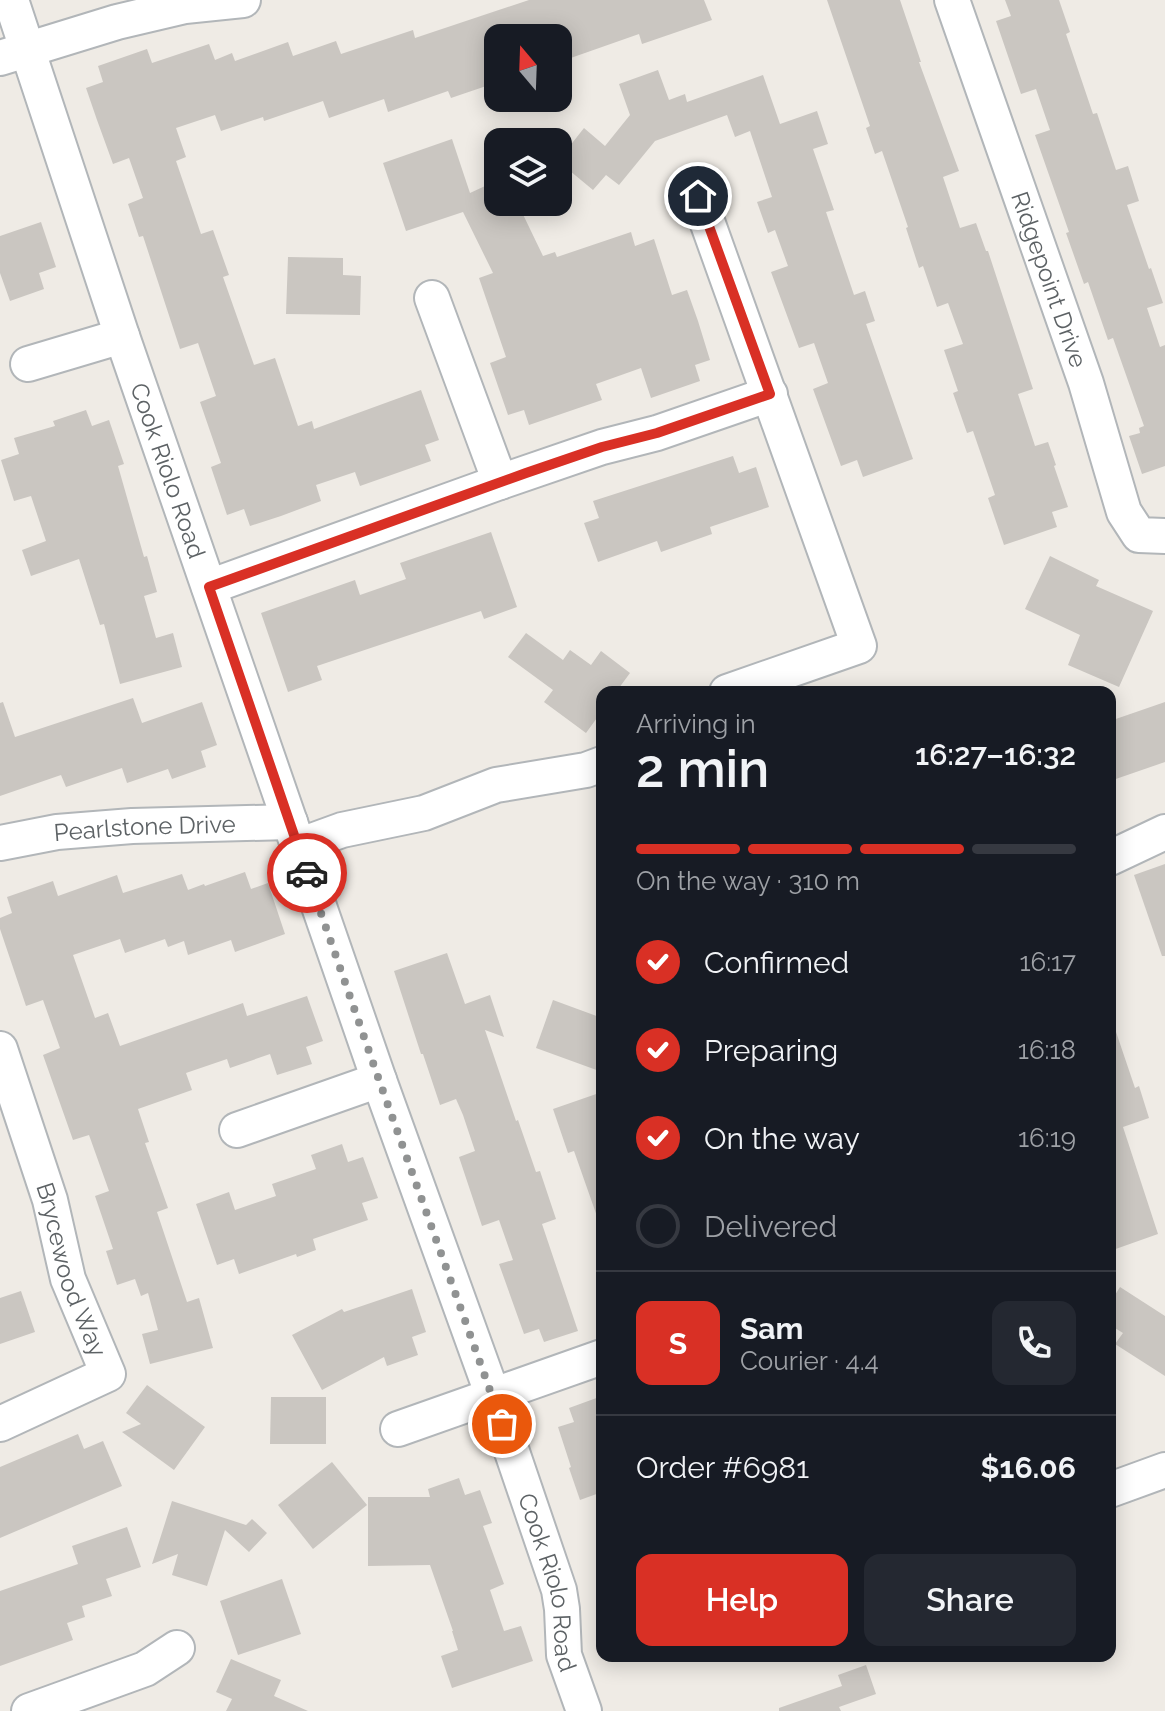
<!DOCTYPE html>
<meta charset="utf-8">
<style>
:root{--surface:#171b24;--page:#242831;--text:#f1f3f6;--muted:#9ea1a6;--line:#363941;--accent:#d93025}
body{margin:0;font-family:Raleway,sans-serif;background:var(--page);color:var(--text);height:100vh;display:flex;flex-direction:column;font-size:30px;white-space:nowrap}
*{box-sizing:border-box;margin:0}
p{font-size:26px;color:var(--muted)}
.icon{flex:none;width:44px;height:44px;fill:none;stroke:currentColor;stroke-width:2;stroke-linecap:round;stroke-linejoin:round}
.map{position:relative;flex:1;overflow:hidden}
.drawer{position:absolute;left:596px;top:686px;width:520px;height:976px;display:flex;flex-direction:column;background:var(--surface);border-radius:16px;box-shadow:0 4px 20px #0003}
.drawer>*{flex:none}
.needle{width:52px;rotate:341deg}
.buttons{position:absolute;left:484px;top:24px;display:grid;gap:16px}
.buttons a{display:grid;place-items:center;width:88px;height:88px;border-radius:16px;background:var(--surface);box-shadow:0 4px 20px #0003;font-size:40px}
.pin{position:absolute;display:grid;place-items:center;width:68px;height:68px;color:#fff;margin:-34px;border:4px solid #fff;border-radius:50%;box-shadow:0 2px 8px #0007}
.courier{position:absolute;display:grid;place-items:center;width:80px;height:80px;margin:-40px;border:6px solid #d93025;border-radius:50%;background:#fff;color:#222;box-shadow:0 2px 10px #0007}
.head em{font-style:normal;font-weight:600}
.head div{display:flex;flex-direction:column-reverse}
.head{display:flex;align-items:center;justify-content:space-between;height:136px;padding:0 40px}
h1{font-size:52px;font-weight:600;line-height:60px}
.bar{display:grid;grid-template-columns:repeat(4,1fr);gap:12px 8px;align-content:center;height:96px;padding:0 40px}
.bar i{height:10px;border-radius:6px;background:var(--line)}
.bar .on{background:var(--accent)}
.bar p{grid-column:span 4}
.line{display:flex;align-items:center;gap:20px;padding:0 40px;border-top:2px solid var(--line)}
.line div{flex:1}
.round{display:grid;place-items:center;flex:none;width:84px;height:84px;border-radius:16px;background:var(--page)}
ol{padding:0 40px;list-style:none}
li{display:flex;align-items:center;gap:24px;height:88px}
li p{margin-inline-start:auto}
li .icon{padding:8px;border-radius:50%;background:var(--accent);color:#fff;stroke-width:4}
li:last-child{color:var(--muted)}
li i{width:44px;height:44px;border:4px solid var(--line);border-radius:50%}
.primary-button{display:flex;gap:16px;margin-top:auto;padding:16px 40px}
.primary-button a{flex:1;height:92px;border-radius:16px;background:var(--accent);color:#fff;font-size:32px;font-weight:600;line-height:92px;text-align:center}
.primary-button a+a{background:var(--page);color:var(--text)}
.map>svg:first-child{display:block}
.building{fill:#cac6c1}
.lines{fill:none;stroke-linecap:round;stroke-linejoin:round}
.minor-casing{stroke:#b2b6b9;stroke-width:38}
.minor{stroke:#fff;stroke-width:34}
.done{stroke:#909292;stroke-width:8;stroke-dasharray:0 14.4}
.route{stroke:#d93025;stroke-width:10}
.labels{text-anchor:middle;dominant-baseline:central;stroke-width:7;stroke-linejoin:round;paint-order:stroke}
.street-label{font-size:24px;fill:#5d6265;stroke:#fff}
</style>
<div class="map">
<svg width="1165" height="1711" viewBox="0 0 1165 1711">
<rect width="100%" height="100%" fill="#efebe5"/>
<!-- building -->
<g class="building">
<path d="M 529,0 L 704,0 L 712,20 L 642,44 L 639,34 L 565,60 L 558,38 L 498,38 L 498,82 L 451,98 L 448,91 L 388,112 L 384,99 L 329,118 L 323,101 L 264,121 L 263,117 L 221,131 L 215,115 L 176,128 L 186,157 L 176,161 L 201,234 L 213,230 L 229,275 L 223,277 L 254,365 L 275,358 L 298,426 L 312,421 L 314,429 L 421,390 L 439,440 L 425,445 L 431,461 L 360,486 L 355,472 L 316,485 L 321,501 L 281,516 L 250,526 L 244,509 L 227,515 L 211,467 L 221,463 L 200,402 L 216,396 L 198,343 L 180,349 L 143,236 L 139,237 L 128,204 L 143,198 L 129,158 L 113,164 L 97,120 L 86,88 L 103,82 L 98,66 L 147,49 L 152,63 L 209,44 L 215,60 L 232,53 L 235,61 L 288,42 L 293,56 L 336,41 L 341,54 L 413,30 L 415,38 Z"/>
<path d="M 827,0 L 900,0 L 921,62 L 919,62 L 959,171 L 943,177 L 960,228 L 976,223 L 986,251 L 988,251 L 1033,389 L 1018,394 L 1035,446 L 1048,442 L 1056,465 L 1054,466 L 1068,507 L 1052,512 L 1057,527 L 1004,545 L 988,498 L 995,495 L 973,431 L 967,433 L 953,393 L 958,391 L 944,350 L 963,344 L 948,303 L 937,307 L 923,266 L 919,268 L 906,228 L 908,227 L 882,151 L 875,154 L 866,128 L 870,126 Z"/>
<path d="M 1005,0 L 1059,0 L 1070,32 L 1066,34 L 1093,114 L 1097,113 L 1116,170 L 1128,166 L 1139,201 L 1127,205 L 1149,269 L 1151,268 L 1163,303 L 1147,308 L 1160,347 L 1165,345 L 1165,466 L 1142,474 L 1129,436 L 1140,433 L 1139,428 L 1144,426 L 1113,338 L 1108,340 L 1088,282 L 1084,284 L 1066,233 L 1069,232 L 1035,135 L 1050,130 L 1036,89 L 1021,94 L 996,21 L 1011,16 Z"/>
<path d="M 658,70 L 669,100 L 685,94 L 687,102 L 763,75 L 780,124 L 817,111 L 828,144 L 813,149 L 834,210 L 826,212 L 854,295 L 865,291 L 875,321 L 866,324 L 913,459 L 863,477 L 857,460 L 841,466 L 813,389 L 828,383 L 814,343 L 799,348 L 771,272 L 788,266 L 775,230 L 768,233 L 757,202 L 772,197 L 750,131 L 735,137 L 727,115 L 655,141 L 619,185 L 606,175 L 593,190 L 558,161 L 584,128 L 605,146 L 630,115 L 619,84 Z"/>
<path d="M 452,139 L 470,193 L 498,180 L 498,202 L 517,202 L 543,256 L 555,252 L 557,257 L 631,232 L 635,246 L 654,239 L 672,295 L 687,290 L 698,321 L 710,360 L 695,365 L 700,381 L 651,398 L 641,368 L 596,384 L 602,400 L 529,425 L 524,410 L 508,415 L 490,363 L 506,357 L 479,278 L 493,273 L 463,212 L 406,231 L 383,163 Z"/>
<path d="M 41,222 L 56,267 L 39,273 L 44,289 L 10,301 L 0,273 L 0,236 Z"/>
<path d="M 288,257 L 343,258 L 343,275 L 361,276 L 360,315 L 286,314 Z"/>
<path d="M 86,410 L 92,426 L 109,420 L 124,464 L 118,466 L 144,557 L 147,556 L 157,592 L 144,596 L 156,638 L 173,633 L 182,667 L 120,684 L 104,624 L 100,625 L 79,559 L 31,576 L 22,550 L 46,541 L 31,496 L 14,501 L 1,460 L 19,454 L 14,438 L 55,426 L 53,421 Z"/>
<path d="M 733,456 L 739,473 L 756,467 L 769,507 L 710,527 L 712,534 L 661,552 L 657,541 L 598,562 L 584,523 L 599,518 L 593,501 Z"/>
<path d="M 491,532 L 517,607 L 484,619 L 481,611 L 317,666 L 322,680 L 288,692 L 261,613 L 355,580 L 360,595 L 406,579 L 400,563 Z"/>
<path d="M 1050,556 L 1099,580 L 1096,586 L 1153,611 L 1119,687 L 1068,665 L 1080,635 L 1025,609 Z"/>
<path d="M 526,633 L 563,660 L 570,650 L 591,665 L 601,651 L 630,673 L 616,692 L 602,692 L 602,711 L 586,733 L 544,702 L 553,690 L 508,657 Z"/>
<path d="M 133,698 L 142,723 L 202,702 L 217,745 L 201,751 L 206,767 L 172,779 L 168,769 L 127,783 L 122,768 L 66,787 L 61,775 L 0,796 L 0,703 L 3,702 L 15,737 Z"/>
<path d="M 1165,702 L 1165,762 L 1110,781 L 1110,721 Z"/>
<path d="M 1165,864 L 1165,956 L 1162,956 L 1134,875 Z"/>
<path d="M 245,872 L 251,889 L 268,883 L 285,934 L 235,952 L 231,940 L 188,955 L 184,941 L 168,947 L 165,939 L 125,953 L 120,939 L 73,955 L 95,1018 L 108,1013 L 120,1046 L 243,1003 L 247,1016 L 307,996 L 323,1041 L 306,1047 L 312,1064 L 277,1075 L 270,1054 L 230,1068 L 227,1059 L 186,1073 L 192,1090 L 138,1109 L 149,1142 L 145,1143 L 168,1208 L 157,1212 L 187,1302 L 199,1298 L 213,1348 L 150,1364 L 142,1334 L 158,1330 L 148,1293 L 141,1296 L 135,1279 L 117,1285 L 106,1251 L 113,1249 L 95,1196 L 109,1191 L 89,1135 L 73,1140 L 43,1055 L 60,1048 L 43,1000 L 26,1006 L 0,929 L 0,918 L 12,913 L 7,897 L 53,881 L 58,896 L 117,875 L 123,893 L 182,874 L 188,890 L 204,884 L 205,886 Z"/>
<path d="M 447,953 L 465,1004 L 490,995 L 504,1037 L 485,1030 L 516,1121 L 518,1120 L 536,1172 L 540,1171 L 556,1219 L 542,1224 L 578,1331 L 544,1342 L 539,1329 L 524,1334 L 499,1264 L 513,1260 L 499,1220 L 482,1226 L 459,1157 L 475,1151 L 463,1115 L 456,1099 L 440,1105 L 423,1054 L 421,1054 L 394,971 Z"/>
<path d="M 553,1000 L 602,1018 L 602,1072 L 536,1048 Z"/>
<path d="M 1113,1023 L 1135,1088 L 1139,1086 L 1149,1118 L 1123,1127 L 1158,1234 L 1110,1251 L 1110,1024 Z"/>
<path d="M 602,1092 L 602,1221 L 599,1222 L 574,1151 L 568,1153 L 553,1109 Z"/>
<path d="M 342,1144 L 348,1162 L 363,1157 L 378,1198 L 362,1203 L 368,1220 L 313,1239 L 316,1250 L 297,1257 L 296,1254 L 239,1274 L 234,1259 L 217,1265 L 196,1204 L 229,1192 L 235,1210 L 276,1196 L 272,1184 L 316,1169 L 311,1155 Z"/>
<path d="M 1120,1287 L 1165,1316 L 1165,1376 L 1115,1344 L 1123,1333 L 1110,1325 L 1110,1303 Z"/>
<path d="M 412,1289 L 426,1332 L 412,1337 L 418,1355 L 387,1366 L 384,1357 L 322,1390 L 292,1335 L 342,1309 L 344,1312 Z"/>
<path d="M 21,1291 L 35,1332 L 0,1344 L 0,1298 Z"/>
<path d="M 147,1385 L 205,1427 L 174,1470 L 122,1432 L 141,1424 L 126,1413 Z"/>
<path d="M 602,1396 L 602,1492 L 580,1500 L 569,1468 L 571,1467 L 558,1427 L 574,1422 L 569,1408 Z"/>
<path d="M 271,1397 L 326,1397 L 326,1444 L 270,1444 Z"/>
<path d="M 78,1434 L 84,1449 L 103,1441 L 122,1486 L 0,1538 L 0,1467 Z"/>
<path d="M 332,1462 L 367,1505 L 313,1549 L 278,1505 Z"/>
<path d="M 459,1478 L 465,1495 L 480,1490 L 492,1523 L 483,1526 L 504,1584 L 490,1590 L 504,1631 L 521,1626 L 533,1661 L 452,1688 L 441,1656 L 458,1650 L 452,1631 L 453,1631 L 430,1565 L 368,1566 L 368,1497 L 430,1497 L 428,1489 Z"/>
<path d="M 172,1501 L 246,1525 L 252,1519 L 267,1533 L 249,1552 L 225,1530 L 207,1586 L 172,1575 L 178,1554 L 152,1564 Z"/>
<path d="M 127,1527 L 141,1567 L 106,1579 L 112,1596 L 82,1606 L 85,1617 L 67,1623 L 73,1640 L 0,1666 L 0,1591 L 78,1564 L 72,1546 Z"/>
<path d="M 282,1579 L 301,1634 L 238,1655 L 220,1601 Z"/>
<path d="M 231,1659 L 281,1680 L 274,1696 L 308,1711 L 226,1711 L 232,1699 L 216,1692 Z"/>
<path d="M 866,1665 L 876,1694 L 839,1707 L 841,1711 L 779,1711 L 779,1708 L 842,1686 L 838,1675 Z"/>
</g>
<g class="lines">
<!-- minor casing -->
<g class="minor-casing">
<g id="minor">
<path id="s1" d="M 11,0 L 122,336 L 379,1080 L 493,1396 L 559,1590 L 562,1609 L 564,1655 L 584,1711"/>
<path id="s2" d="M 952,0 L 1086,383 L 1124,512 L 1139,535 L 1165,536"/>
<path d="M 0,58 L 117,22 L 185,6 L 243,0"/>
<path d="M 698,196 L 859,646 L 727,692"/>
<path d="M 432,298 L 500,482"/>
<path d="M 28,364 L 122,336"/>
<path d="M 209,587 L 500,482 L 602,447 L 657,433 L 770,394"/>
<path id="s3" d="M 0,843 L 57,832 L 132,826 L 290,822"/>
<path d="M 298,846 L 342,830 L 424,813 L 496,785 L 586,770 L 602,764"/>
<path d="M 1110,858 L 1165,832"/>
<path id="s4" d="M 0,1049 L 50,1200 L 68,1279 L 108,1374 L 0,1424"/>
<path d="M 237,1130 L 379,1080"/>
<path d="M 398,1429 L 602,1357"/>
<path d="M 1110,1490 L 1165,1470"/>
<path d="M 29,1711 L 145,1669 L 177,1648"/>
</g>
</g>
<!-- minor -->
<use href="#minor" class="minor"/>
</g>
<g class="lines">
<!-- done -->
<path class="done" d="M 307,873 L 379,1080 L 502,1424"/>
<!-- route -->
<path class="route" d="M 307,873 L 209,587 L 526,473 L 602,447 L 657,433 L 770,394 L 698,196"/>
</g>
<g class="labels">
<!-- street labels -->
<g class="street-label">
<text stroke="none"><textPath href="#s2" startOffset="296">Ridgepoint Drive</textPath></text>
<text stroke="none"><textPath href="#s1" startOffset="496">Cook Riolo Road</textPath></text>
<text stroke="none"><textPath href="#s3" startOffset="146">Pearlstone Drive</textPath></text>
<text stroke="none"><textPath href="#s4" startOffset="232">Brycewood Way</textPath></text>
<text stroke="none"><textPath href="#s1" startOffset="1672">Cook Riolo Road</textPath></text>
</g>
</g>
</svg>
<div class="buttons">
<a><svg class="needle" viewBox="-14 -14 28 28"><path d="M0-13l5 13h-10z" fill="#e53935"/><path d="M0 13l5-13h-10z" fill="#9ea1a6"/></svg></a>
<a><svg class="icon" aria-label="layers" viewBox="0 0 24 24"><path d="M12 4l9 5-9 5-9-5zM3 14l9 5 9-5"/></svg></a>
</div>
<div class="pin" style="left:502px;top:1424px;background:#ea580c"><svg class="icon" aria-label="bag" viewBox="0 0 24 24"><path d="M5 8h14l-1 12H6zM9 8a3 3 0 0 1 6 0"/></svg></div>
<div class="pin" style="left:698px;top:196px;background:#1f2937"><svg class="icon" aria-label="home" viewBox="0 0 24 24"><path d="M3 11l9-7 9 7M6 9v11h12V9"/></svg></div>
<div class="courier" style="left:307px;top:873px"><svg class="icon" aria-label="car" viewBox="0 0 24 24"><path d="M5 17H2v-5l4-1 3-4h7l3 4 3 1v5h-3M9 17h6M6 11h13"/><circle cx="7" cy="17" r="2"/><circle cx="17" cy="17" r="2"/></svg></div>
<section class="drawer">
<div class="head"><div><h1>2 min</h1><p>Arriving in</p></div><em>16:27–16:32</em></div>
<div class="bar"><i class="on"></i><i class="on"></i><i class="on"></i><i></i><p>On the way · 310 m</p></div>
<ol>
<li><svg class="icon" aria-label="check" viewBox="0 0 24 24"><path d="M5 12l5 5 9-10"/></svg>Confirmed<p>16:17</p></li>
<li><svg class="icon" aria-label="check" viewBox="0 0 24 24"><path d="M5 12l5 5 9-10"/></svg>Preparing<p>16:18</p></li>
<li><svg class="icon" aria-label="check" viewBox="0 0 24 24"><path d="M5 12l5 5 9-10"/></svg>On the way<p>16:19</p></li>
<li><i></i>Delivered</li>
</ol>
<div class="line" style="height:144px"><b class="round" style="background:var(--accent);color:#fff">S</b><div><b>Sam</b><p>Courier · 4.4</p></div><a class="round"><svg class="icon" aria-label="phone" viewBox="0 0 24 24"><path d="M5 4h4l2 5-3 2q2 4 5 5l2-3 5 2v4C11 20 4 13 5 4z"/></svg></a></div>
<div class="line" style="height:104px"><div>Order #6981</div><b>$16.06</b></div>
<div class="primary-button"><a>Help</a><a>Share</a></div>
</section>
</div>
